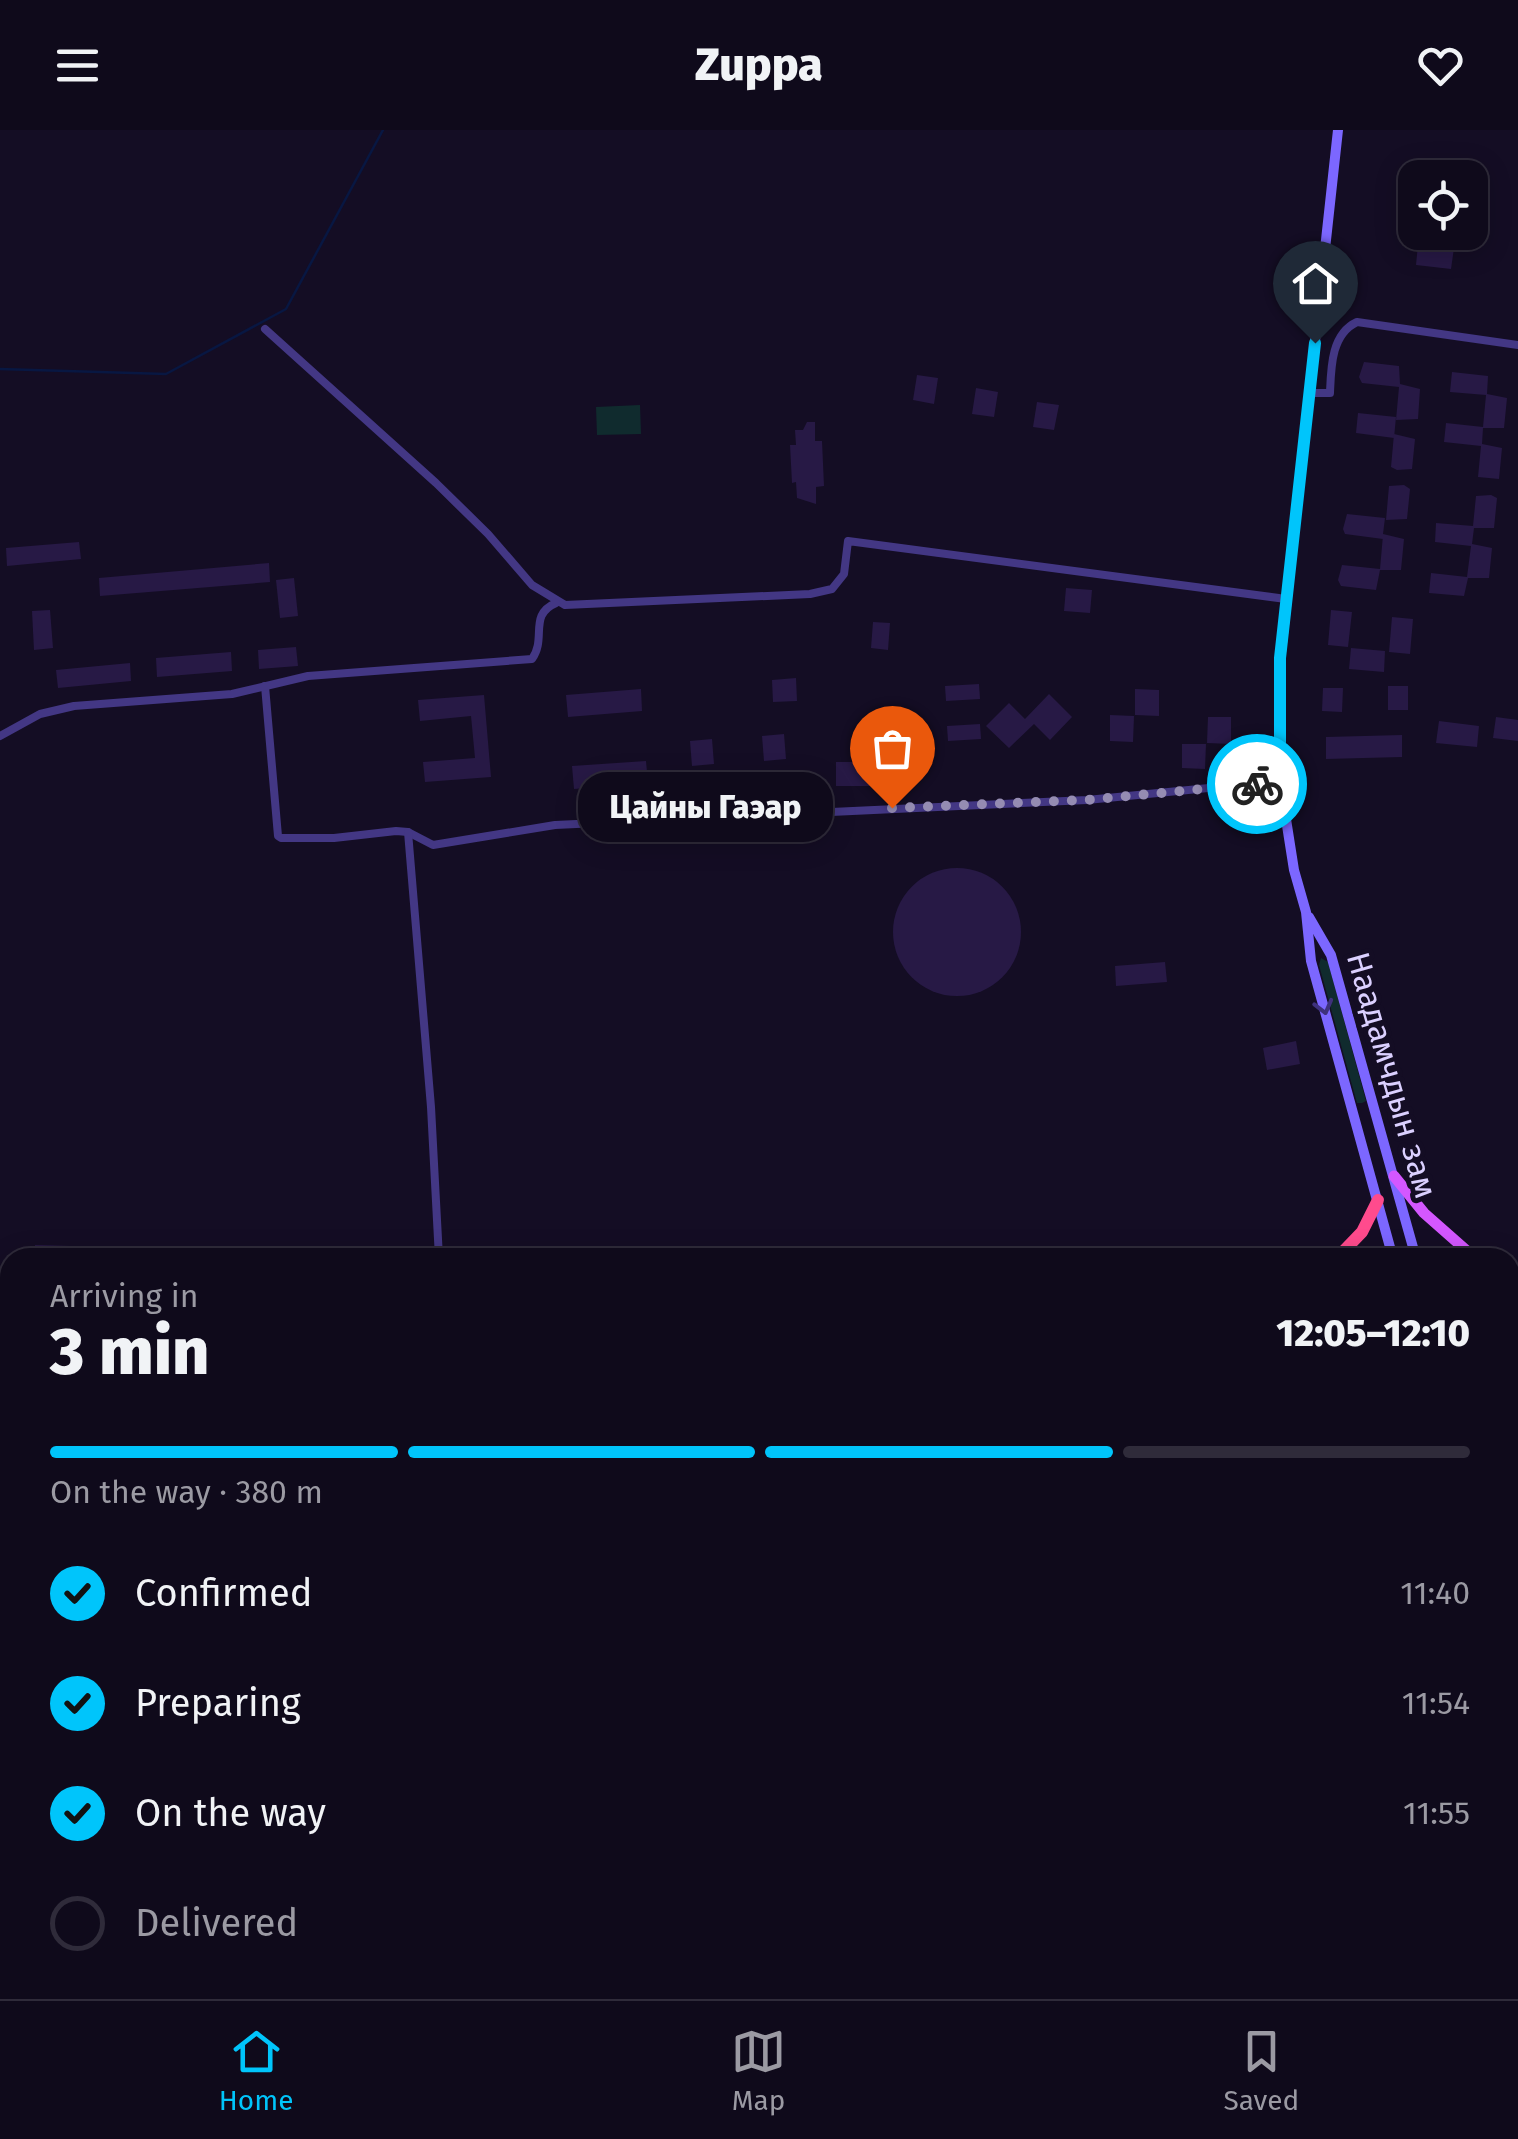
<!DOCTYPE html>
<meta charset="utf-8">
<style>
:root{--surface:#0f0a1b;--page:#1d1828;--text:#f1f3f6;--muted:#9b9aa3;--line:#2f2b3a;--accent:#00c5fb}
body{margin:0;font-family:"Fira Sans",sans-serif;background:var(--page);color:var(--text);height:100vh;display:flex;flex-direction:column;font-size:38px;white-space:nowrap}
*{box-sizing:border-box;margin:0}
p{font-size:32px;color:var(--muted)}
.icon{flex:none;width:55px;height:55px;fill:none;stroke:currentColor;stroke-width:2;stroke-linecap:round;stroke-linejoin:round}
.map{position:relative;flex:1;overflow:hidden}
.details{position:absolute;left:0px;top:1118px;width:1520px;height:752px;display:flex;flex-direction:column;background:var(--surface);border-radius:30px 30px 0 0;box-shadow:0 5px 25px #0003,0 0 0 2px var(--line)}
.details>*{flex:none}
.buttons{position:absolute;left:1398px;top:30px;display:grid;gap:20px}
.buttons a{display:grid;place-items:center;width:90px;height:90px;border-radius:20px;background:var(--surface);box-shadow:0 5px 25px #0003,0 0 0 2px var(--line);font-size:50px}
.pin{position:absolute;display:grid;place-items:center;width:85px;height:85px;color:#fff;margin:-102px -42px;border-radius:50% 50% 50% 0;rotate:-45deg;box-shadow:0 0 10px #0007}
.pin .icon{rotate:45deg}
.courier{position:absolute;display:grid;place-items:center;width:100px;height:100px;margin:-50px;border:8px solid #00c5fb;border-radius:50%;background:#fff;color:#222;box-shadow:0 2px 12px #0007}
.bubble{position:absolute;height:70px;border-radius:30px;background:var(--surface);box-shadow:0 5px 25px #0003,0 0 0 2px var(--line);font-size:32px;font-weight:800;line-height:70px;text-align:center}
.overview em{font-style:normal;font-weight:800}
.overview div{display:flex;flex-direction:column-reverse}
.overview{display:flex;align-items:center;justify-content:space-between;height:170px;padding:0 50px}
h1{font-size:65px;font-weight:800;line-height:75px}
.bar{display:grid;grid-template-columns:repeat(4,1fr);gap:15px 10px;align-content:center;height:120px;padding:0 50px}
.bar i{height:12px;border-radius:8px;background:var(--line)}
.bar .on{background:var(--accent)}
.bar p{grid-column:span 4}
ol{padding:0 50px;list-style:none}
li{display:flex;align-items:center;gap:30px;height:110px}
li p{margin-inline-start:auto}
li .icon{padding:10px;border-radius:50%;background:var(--accent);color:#111;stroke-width:4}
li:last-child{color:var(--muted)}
li i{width:55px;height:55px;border:5px solid var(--line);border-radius:50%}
header{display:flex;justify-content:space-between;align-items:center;height:130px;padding:0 50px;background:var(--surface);font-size:45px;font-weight:800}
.menu{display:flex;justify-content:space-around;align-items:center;height:140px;border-top:2px solid var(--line);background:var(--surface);font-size:28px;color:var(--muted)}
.menu a{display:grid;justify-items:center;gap:5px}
.menu .on{color:var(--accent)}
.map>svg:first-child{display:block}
.green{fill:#102b2e}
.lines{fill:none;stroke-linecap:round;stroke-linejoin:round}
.stream{stroke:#081742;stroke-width:2.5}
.building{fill:#271945}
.street{stroke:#433784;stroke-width:8}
.secondary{stroke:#7c67ff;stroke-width:10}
.primary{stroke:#d457ff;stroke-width:11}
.highway{stroke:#ff4b8d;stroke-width:12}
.oneway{stroke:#3e317c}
.done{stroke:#958cb2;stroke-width:10;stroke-dasharray:0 18}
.route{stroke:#00c5fb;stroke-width:12}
.labels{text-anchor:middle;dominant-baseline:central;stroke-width:10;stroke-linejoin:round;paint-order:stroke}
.street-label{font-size:32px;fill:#dbd0ff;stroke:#140d24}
</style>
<header><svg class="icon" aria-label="menu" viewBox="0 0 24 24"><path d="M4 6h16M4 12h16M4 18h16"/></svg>Zuppa<svg class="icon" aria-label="heart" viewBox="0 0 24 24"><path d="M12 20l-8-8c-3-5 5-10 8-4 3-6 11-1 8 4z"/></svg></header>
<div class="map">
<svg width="1518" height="1869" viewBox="0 0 1518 1869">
<rect width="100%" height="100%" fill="#140d24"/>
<!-- green -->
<g class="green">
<path d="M 640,275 L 641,304 L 597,305 L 596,277 Z"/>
<path d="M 1321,828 L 1328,832 L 1366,971 L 1362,973 L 1357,973 L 1319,835 Z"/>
<path d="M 0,1770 L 10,1781 L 10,1860 L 77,1860 L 85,1869 L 0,1869 Z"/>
</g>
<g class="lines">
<!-- stream -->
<path class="stream" d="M 0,239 L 166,244 L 286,179 L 383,0"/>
</g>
<!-- building -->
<g class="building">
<path d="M 1418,114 L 1454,118 L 1451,139 L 1416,135 Z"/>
<path d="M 1364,232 L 1399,236 L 1400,254 L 1420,259 L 1418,289 L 1396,290 L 1399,257 L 1362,253 L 1359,247 Z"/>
<path d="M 1452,242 L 1488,246 L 1487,264 L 1507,268 L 1504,298 L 1483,298 L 1482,314 L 1502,318 L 1499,349 L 1478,347 L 1481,316 L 1444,312 L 1446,293 L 1483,297 L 1486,265 L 1450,262 Z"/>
<path d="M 917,245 L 938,248 L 934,274 L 913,270 Z"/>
<path d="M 976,258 L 998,262 L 994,287 L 972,284 Z"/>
<path d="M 1037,272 L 1059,275 L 1054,300 L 1033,297 Z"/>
<path d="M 1358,283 L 1396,287 L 1394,308 L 1356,303 Z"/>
<path d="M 807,292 L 815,292 L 815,311 L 822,311 L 824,356 L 816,357 L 816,374 L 797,368 L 796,352 L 792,353 L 790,315 L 796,315 L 795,300 L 803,300 Z"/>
<path d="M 1394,304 L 1415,309 L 1412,339 L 1397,340 L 1391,337 Z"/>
<path d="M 1404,355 L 1410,359 L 1407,389 L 1386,390 L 1389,356 Z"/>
<path d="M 1491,365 L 1497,368 L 1494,398 L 1474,398 L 1472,414 L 1492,418 L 1489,448 L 1468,448 L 1464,466 L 1429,463 L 1431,443 L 1467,447 L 1471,416 L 1435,412 L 1436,393 L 1473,396 L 1476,366 Z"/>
<path d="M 1347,384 L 1385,388 L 1383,404 L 1404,409 L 1401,440 L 1380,440 L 1376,460 L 1341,456 L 1338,450 L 1342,435 L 1380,439 L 1383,405 L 1383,409 L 1345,404 L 1343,399 Z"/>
<path d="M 79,412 L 81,429 L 7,436 L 6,418 Z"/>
<path d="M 269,433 L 270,452 L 100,466 L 99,448 Z"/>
<path d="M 294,448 L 298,486 L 280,488 L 276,450 Z"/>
<path d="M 1066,458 L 1092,460 L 1090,483 L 1064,481 Z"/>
<path d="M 50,480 L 53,518 L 34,520 L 32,481 Z"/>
<path d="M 1331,480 L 1352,482 L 1348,517 L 1328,515 Z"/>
<path d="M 1392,487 L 1413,489 L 1410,524 L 1389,522 Z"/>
<path d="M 873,492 L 890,493 L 888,520 L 871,518 Z"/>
<path d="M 296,517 L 298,536 L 259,539 L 258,520 Z"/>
<path d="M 1351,518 L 1385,521 L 1384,542 L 1349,539 Z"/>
<path d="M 231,522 L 232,541 L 157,547 L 156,528 Z"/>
<path d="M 130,533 L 131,551 L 58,558 L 56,540 Z"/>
<path d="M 796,548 L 797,571 L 773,572 L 772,550 Z"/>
<path d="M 979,554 L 980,569 L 946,571 L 945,556 Z"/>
<rect x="1388" y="556" width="20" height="24"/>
<path d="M 1323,558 L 1343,558 L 1342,582 L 1322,581 Z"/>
<path d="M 641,559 L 642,581 L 568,587 L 566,565 Z"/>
<path d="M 1135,559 L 1159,560 L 1159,586 L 1135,585 Z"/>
<path d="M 1049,564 L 1072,587 L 1050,610 L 1034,594 L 1009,618 L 986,596 L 1009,573 L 1025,589 Z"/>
<path d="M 484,565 L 491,647 L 425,652 L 423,632 L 475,628 L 471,586 L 420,591 L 418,570 Z"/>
<path d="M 1110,585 L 1134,586 L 1133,612 L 1110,611 Z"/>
<path d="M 1208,587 L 1231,587 L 1231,614 L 1207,613 Z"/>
<path d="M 1496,587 L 1518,590 L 1518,611 L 1493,608 Z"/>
<path d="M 1439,591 L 1479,596 L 1477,617 L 1436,613 Z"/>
<path d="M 980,594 L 981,609 L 948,611 L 947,596 Z"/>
<path d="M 784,604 L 786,629 L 764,631 L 762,606 Z"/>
<path d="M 1402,605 L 1402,627 L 1326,629 L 1326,607 Z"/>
<path d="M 712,609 L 714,634 L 692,636 L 690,611 Z"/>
<path d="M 1182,614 L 1206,614 L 1205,639 L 1182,638 Z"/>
<path d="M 646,631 L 648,653 L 574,659 L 572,636 Z"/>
<rect x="836" y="632" width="60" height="24"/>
<circle cx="957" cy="802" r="64"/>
<path d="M 1165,832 L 1167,852 L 1116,856 L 1115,836 Z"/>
<path d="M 1296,911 L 1300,934 L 1267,940 L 1263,918 Z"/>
<path d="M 35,1115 L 72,1116 L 72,1128 L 35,1128 Z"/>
</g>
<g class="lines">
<!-- street -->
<g class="street">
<path d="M 265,199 L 436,353 L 488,404 L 532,455 L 565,475 L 810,464 L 832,459 L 844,444 L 848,411 L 1286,469"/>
<path d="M 1309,263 L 1330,263 C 1331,238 1331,204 1357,192 L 1518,215"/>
<path d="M 265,556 L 278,706 L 281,708 L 334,708 L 396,701 L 408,702 L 433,715 L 555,695 L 1087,670 L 1280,651"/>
<path d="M 0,606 L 40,584 L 74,576 L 232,564 L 308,546 L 532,529 C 547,508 528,485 556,473"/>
<path d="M 408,702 L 431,977 L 439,1128"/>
<path d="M 0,1283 L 10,1283"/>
</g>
<!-- secondary -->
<g class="secondary">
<path d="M 1338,0 L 1279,541 L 1280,651 L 1294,740 L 1306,782 L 1311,831 L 1393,1128"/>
<path d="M 1309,787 L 1331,825 L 1416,1128"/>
</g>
<!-- primary -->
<g class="primary">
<path d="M 1394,1046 L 1424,1083 L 1475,1128"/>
<path d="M 1510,1149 L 1518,1153"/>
<path d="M 1510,1159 L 1518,1162"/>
<path d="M 1510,1174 L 1518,1176"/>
</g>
<!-- highway -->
<g class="highway">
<path d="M 1337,1128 L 1362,1102 L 1378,1070"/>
<path d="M 0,1205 L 10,1204"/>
<path d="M 0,1229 L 10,1228"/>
<path d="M 1510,1461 L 1518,1489"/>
<path d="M 1510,1543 L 1518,1571"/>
</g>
</g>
<!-- one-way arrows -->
<defs><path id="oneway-chevron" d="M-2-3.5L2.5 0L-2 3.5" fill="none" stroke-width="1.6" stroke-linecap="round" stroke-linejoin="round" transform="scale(2.5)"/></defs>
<use class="oneway" href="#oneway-chevron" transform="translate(1324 877) rotate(75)"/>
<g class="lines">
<!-- done -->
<path class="done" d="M 892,678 L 1086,670 L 1257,654"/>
<!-- route -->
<path class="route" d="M 1257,654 L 1280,651 L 1280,528 L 1315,213"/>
</g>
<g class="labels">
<!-- street labels -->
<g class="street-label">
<text transform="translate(1392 945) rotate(74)">Наадамчдын зам</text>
</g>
</g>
</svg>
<div class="buttons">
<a><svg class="icon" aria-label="locate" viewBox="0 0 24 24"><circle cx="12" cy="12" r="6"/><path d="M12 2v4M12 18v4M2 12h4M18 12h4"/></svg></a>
</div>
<div class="pin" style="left:892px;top:678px;background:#ea580c"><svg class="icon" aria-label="bag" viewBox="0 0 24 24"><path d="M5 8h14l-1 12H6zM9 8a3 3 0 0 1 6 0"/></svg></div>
<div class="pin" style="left:1315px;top:213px;background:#1f2937"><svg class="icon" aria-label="home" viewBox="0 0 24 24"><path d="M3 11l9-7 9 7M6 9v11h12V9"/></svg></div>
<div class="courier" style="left:1257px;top:654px"><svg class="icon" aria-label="bike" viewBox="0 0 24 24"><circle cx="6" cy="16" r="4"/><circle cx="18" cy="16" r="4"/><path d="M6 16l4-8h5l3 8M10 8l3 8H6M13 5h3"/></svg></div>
<div class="bubble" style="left:578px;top:642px;width:255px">Цайны Гаэар</div>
<section class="details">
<div class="overview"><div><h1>3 min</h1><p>Arriving in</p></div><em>12:05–12:10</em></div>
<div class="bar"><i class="on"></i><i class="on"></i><i class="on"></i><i></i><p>On the way · 380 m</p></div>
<ol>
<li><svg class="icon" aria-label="check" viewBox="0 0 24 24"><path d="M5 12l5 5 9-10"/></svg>Confirmed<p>11:40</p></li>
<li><svg class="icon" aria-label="check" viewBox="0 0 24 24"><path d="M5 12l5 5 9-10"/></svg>Preparing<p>11:54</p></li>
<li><svg class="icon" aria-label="check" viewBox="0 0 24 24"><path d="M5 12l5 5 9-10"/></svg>On the way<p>11:55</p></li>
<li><i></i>Delivered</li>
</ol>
</section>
</div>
<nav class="menu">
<a class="on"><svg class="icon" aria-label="home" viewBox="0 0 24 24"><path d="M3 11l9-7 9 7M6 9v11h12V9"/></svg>Home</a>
<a><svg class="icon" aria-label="map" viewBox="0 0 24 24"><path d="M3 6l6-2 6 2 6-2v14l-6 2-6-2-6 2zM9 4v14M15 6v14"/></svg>Map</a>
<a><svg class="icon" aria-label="saved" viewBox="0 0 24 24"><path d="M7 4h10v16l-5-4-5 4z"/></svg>Saved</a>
</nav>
